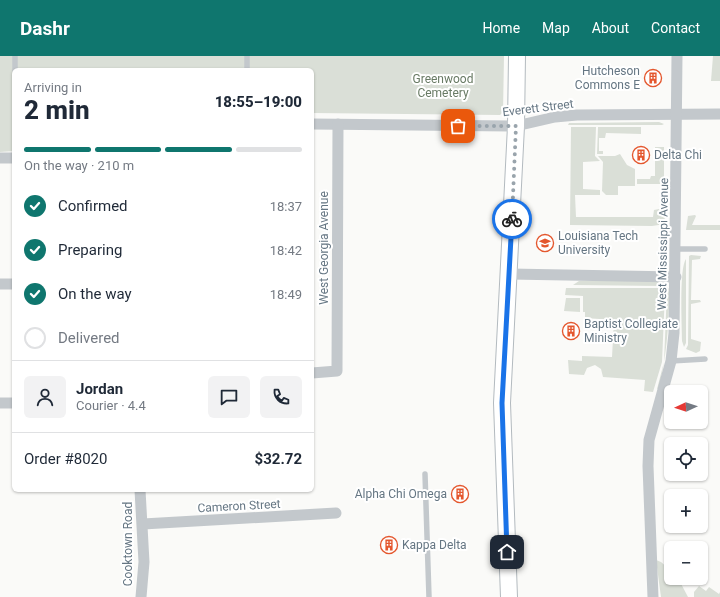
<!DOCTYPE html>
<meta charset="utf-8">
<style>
:root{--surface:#fff;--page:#f2f2f3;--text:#1f2937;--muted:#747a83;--line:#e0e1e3;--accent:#0f766e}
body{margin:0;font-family:Roboto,sans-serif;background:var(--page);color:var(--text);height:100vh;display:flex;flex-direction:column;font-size:15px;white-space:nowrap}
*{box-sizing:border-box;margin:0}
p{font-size:13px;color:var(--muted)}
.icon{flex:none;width:22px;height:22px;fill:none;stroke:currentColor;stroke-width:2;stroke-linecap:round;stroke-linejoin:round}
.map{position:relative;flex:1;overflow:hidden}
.panel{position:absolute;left:12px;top:12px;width:302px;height:424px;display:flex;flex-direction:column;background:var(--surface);border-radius:6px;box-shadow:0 1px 3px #0004}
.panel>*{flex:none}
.needle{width:26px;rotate:267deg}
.fabs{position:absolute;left:664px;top:329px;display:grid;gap:8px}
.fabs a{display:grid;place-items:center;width:44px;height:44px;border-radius:6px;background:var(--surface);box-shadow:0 1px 3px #0004;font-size:20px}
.pin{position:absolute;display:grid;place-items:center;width:34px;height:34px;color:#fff;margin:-17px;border-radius:8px;box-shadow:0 2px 6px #0006}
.courier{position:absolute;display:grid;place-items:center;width:40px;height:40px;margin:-20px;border:3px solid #1a73e8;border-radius:50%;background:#fff;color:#222;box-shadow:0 1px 5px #0007}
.head em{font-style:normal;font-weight:800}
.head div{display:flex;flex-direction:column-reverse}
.head{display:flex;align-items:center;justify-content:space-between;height:68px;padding:0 12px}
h1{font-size:26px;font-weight:800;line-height:30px}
.bar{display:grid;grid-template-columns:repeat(4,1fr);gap:6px 4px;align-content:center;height:48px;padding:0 12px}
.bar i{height:5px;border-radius:3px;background:var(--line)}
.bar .on{background:var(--accent)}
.bar p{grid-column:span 4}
.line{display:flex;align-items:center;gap:10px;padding:0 12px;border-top:1px solid var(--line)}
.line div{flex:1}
.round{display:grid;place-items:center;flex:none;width:42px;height:42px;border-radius:6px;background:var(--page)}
ol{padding:0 12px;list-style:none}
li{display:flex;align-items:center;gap:12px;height:44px}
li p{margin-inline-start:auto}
li .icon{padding:4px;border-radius:50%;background:var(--accent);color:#fff;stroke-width:4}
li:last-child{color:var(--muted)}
li i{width:22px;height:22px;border:2px solid var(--line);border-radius:50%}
header{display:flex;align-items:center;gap:24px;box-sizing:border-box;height:56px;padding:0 20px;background:var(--accent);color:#fff}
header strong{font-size:19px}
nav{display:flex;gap:22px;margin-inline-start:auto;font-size:14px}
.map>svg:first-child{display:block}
.green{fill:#dadfd7}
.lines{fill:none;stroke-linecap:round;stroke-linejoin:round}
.secondary-casing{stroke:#b3babf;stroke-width:18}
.service{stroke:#c3c8cc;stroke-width:5.5}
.minor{stroke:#c3c8cc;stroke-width:11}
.secondary{stroke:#fff;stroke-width:16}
.done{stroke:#99a4ac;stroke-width:4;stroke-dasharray:0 7.2}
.route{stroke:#1a73e8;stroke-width:5}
.labels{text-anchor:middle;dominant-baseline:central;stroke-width:4;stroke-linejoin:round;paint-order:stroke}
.poi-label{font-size:12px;fill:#657683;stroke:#fff;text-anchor:start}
.park-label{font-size:12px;fill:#687a64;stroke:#fff}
.street-label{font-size:12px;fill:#657683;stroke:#fff}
</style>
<header>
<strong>Dashr</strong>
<nav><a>Home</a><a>Map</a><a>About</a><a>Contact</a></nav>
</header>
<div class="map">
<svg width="720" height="541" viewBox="0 0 720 541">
<rect width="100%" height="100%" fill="#fafaf8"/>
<!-- green -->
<g class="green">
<path d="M 0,0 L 504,0 L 503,56 L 500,59 L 312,57 L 312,14 L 14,14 L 14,95 L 0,96 Z"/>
<path d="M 713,0 L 720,0 L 720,25 L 711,25 Z"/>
<path d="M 659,66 L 664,68 L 662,69 L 568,69 L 569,67 L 574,67 Z"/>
<path d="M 571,71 L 596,71 L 595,100 L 600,105 L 583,106 L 583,133 L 600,134 L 600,139 L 575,139 L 576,161 L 653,161 L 654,154 L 664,152 L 665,168 L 652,170 L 570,169 Z"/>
<path d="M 598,71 L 641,71 L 641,78 L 606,77 L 605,82 L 599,82 L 599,95 L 603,95 L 603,98 L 597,98 Z"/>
<path d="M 655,91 L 664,91 L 664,128 L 637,128 L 637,123 L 650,123 L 651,120 L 655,120 Z"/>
<path d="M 620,98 L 627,109 L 635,113 L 635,130 L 618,130 L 618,139 L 606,139 L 602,135 L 603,106 L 598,100 L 615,100 Z"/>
<path d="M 695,159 L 696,160 L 692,169 L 720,169 L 720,174 L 686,174 L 688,160 Z"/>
<path d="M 691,199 L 701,200 L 700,203 L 692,204 L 691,244 L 700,244 L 701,246 L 691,248 L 691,283 L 701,286 L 700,295 L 696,297 L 686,293 L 688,289 L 689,200 Z"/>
<path d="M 686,203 L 686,287 L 684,291 L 682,285 C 682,270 679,212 686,203 Z"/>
<path d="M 579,225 L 657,225 L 661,227 L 661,230 L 573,229 Z"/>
<path d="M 664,228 L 669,233 L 669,241 C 669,272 666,301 659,332 L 657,333 L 664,306 L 667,234 Z"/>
<path d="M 566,232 L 663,232 L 665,236 L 662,306 L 653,336 L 644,335 L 645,324 L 603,321 L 601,313 L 595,309 L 587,312 L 584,319 L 569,318 L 568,304 L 582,305 L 582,300 L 612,301 L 614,264 L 585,262 L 585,256 L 583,256 L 583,240 L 565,239 Z"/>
<path d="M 566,242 L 580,242 L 580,256 L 564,255 Z"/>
<path d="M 656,504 L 661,506 L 671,515 L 671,522 L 678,522 L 688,541 L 661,541 Z"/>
<path d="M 699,530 L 706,535 L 709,531 L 719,538 L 720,536 L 720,541 L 694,541 L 694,536 Z"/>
</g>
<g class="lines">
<!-- secondary casing -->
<g class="secondary-casing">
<path id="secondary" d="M 509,541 L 502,347 L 516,70 L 517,0"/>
</g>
<!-- service -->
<g class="service">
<path d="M 15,0 L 15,14"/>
<path d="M 247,0 L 247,14"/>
<path d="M 676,193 L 705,193"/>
<path d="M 671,305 L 705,303"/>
<path d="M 425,418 L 429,541"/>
</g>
<!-- minor -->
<g class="minor">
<path d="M 312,68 L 516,70 L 555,61 L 577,59 L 720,58"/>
<path d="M 0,102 L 14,102"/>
<path d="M 510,218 L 676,221"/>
<path d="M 0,228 L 14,228"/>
<path d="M 312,317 L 337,315 L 338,68"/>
<path d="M 0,347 L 14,347"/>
<path d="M 140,434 L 144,506 L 141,541"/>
<path d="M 143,468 L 336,457"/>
<path d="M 653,541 L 648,410 L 649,384 L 671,305 L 674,277 L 677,0"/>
</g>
<!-- secondary -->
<use href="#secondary" class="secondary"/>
</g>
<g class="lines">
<!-- done -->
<path class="done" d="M 458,70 L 516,70 L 512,163"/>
<!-- route -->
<path class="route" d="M 507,496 L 502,347 L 512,163"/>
</g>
<!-- icons -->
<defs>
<g id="building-ring" transform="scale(0.9)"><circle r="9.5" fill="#fff" stroke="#e4572e" stroke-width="1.5"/><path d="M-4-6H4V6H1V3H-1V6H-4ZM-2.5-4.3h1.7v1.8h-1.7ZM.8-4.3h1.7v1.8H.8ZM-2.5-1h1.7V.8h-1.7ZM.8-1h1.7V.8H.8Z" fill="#e4572e"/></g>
<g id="university-ring" transform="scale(0.9)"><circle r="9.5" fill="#fff" stroke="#e4572e" stroke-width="1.5"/><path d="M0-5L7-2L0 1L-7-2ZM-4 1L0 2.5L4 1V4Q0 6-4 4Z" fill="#e4572e"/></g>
</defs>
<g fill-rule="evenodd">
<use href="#building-ring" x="653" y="22"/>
<use href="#building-ring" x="641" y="99"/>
<use href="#university-ring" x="545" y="187"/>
<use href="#building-ring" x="571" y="275"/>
<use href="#building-ring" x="460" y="438"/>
<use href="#building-ring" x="389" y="489"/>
</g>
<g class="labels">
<!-- poi labels -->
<g class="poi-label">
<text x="640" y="15" text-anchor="end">Hutcheson<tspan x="640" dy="14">Commons E</tspan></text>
<text x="654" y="99">Delta Chi</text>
<text x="558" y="180">Louisiana Tech<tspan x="558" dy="14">University</tspan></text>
<text x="584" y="268">Baptist Collegiate<tspan x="584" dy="14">Ministry</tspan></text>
<text x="447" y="438" text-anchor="end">Alpha Chi Omega</text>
<text x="402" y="489">Kappa Delta</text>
</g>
<!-- park labels -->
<g class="park-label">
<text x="443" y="23">Greenwood<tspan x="443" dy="14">Cemetery</tspan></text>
</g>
<!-- street labels -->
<g class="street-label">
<text transform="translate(538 52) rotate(-7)">Everett Street</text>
<text transform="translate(663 188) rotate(-89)">West Mississippi Avenue</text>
<text transform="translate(324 192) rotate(-90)">West Georgia Avenue</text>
<text transform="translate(239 450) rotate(-3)">Cameron Street</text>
<text transform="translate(128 488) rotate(-90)">Cooktown Road</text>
</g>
</g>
</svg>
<div class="fabs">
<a><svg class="needle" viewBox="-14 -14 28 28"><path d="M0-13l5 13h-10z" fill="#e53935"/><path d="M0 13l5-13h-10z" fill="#747a83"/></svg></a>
<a><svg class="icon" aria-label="locate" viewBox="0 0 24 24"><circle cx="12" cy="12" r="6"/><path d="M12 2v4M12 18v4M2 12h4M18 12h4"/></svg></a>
<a>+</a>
<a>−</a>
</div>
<div class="pin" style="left:458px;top:70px;background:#ea580c"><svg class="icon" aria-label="bag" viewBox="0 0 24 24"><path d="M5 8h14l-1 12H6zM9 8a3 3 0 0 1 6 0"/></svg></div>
<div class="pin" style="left:507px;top:496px;background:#1f2937"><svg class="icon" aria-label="home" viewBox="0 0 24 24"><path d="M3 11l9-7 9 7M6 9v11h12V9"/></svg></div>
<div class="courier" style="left:512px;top:163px"><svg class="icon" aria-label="bike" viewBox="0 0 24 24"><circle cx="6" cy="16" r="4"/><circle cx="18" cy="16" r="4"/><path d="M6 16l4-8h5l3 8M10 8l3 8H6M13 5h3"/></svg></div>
<section class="panel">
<div class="head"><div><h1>2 min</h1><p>Arriving in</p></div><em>18:55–19:00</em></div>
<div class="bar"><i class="on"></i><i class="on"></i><i class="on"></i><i></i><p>On the way · 210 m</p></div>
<ol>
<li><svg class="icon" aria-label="check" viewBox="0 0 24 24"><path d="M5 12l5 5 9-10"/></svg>Confirmed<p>18:37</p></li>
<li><svg class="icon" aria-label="check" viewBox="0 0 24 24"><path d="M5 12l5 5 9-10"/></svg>Preparing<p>18:42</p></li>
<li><svg class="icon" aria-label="check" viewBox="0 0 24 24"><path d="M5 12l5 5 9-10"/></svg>On the way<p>18:49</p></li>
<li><i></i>Delivered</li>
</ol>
<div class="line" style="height:72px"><a class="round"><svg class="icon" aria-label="person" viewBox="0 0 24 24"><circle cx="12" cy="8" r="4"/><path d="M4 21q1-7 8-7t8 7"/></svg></a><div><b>Jordan</b><p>Courier · 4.4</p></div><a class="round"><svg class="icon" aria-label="chat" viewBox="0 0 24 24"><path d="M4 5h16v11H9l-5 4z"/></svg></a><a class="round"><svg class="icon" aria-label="phone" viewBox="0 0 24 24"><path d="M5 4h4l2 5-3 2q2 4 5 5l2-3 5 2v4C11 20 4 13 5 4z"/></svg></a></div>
<div class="line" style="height:52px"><div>Order #8020</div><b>$32.72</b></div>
</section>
</div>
